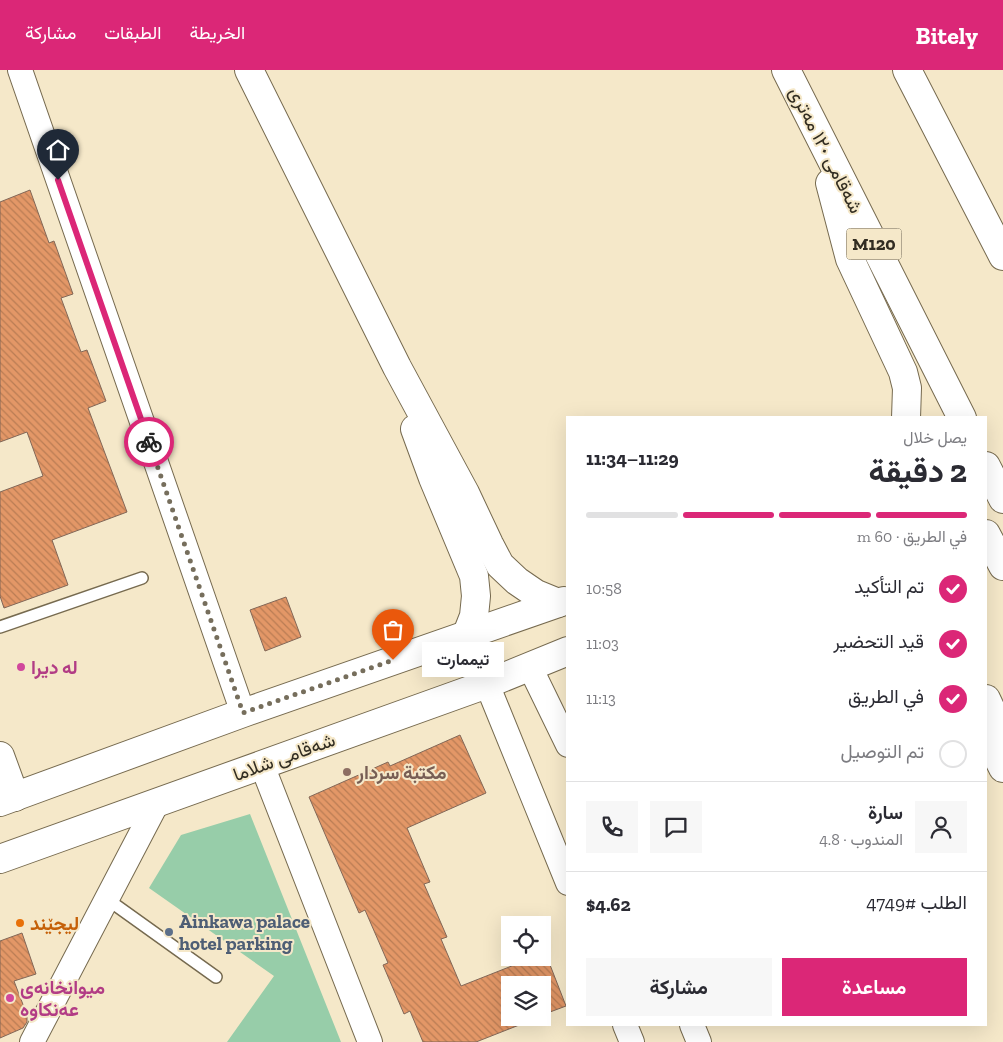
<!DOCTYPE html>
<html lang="ar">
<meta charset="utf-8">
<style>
:root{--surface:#fff;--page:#f7f7f7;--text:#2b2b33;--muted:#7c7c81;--line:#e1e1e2;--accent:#db2777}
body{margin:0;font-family:"Zilla Slab",Vazirmatn,serif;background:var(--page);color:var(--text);direction:rtl;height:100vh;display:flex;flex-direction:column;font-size:19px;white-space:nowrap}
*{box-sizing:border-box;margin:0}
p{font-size:16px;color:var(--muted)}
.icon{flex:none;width:28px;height:28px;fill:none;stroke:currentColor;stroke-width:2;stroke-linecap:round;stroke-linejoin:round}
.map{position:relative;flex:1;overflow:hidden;direction:ltr}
.side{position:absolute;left:566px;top:346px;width:421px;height:610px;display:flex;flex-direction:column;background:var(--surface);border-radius:0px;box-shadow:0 5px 20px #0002;direction:rtl}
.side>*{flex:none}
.fabs{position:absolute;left:501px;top:846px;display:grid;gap:10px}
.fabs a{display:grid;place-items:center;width:50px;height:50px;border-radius:0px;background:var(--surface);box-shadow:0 5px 20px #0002;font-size:25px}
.pin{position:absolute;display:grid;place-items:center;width:42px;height:42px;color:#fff;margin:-51px -21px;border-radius:50% 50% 50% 0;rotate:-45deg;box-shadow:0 0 5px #0007}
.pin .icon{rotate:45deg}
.courier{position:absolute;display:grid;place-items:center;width:50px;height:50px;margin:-25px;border:4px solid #db2777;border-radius:50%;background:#fff;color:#222;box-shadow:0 1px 6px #0007}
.bubble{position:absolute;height:35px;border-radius:0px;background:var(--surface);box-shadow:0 5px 20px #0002;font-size:16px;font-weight:700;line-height:35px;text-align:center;direction:rtl}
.head em{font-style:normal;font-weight:700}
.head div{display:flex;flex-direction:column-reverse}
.head{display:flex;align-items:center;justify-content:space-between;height:85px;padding:0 20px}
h1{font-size:32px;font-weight:700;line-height:38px}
.bar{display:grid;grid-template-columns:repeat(4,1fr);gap:8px 5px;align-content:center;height:60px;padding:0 20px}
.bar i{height:6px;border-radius:4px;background:var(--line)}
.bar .on{background:var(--accent)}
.bar p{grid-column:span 4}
.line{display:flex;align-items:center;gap:12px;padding:0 20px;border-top:1px solid var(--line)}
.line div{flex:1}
.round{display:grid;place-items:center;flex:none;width:52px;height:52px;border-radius:0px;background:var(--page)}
ol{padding:0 20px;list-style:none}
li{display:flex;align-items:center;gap:15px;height:55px}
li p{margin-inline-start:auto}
li .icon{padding:5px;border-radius:50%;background:var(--accent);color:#fff;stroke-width:4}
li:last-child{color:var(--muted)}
li i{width:28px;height:28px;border:2px solid var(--line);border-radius:50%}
.cta{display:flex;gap:10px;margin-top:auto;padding:10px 20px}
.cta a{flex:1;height:58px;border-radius:0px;background:var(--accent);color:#fff;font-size:20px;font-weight:700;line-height:58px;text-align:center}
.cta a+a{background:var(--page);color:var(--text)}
header{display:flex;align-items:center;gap:30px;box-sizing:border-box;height:70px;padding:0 25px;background:var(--accent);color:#fff}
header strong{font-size:24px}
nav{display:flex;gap:28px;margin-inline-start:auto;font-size:18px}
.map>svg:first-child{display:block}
.green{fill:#97cda9}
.building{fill:url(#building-back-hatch);stroke:#826757}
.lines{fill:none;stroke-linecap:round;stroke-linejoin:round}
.lane-casing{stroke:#766a4f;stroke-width:14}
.street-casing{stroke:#766a4f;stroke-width:26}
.secondary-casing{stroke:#766a4f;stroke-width:30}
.highway-casing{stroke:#766a4f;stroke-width:30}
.lane{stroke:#fff;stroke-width:11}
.street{stroke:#fff;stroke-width:24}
.secondary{stroke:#fff;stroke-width:28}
.highway{stroke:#fff;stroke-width:28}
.done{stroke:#766e5c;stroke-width:5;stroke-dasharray:0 9}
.route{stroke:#db2777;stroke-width:6}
.hotel-dot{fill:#d1479c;stroke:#f5e8c9;stroke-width:2}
.education-dot{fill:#8d6e63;stroke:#f5e8c9;stroke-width:2}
.food-dot{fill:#e8710a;stroke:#f5e8c9;stroke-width:2}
.service-dot{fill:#5c6f8a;stroke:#f5e8c9;stroke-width:2}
.labels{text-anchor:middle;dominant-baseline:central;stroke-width:4;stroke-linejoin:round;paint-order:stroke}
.shield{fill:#f5e8c9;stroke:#6c6554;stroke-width:1}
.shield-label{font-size:18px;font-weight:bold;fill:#322d22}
.street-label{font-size:19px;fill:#322d22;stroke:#f5e8c9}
.hotel-label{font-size:19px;font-weight:bold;fill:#b23c85;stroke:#f5e8c9;text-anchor:start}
.education-label{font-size:19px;font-weight:bold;fill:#785e54;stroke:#f5e8c9;text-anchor:start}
.service-label{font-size:19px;font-weight:bold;fill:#4e5e75;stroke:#f5e8c9;text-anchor:start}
.food-label{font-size:19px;font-weight:bold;fill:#c56008;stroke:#f5e8c9;text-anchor:start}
</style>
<header>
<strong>Bitely</strong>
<nav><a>الخريطة</a><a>الطبقات</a><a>مشاركة</a></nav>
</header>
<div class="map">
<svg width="1003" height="972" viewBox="0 0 1003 972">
<defs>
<pattern id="building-back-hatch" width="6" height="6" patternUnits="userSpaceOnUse" patternTransform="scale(1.25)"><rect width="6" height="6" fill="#e39767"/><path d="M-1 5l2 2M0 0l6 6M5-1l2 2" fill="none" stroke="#b97c54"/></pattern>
</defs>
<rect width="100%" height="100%" fill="#f5e8c9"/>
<!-- green -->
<path class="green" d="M 250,744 L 341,972 L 227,972 L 274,906 L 149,818 L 181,765 Z"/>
<!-- building -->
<g class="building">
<path d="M 30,120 L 49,173 L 54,171 L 73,224 L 61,228 L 81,282 L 87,280 L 106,331 L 88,338 L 127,442 L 52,470 L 68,515 L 4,538 L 0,526 L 0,422 L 43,406 L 27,362 L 0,372 L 0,132 Z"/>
<path d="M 286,527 L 301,567 L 265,581 L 250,540 Z"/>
<path d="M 460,665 L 486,723 L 407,758 L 430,812 L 424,814 L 447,867 L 441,869 L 461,916 L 532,888 L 542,888 L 542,883 L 545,882 L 566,936 L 542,945 L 542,915 L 510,915 L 510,948 L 537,948 L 476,972 L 423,972 L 410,941 L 404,944 L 383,895 L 388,893 L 365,840 L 359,843 L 309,727 L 388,692 L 390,696 Z"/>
<path d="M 22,863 L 36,904 L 14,911 L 27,945 L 27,952 L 23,958 L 0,968 L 0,871 Z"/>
</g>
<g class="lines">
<!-- lane casing -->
<g class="lane-casing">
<g id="lane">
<path d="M 0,557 L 142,508"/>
<path d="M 107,829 L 216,907"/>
</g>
</g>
<!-- street casing -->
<g class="street-casing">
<g id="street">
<path d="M 20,0 L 243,643"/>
<path d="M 530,597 L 568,675"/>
<path d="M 487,614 L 568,813"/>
<path d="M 262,695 L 370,972"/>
<path d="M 625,955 L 632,972"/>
<path d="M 692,955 L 699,972"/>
<path d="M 32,972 L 157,733"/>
</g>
</g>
<!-- secondary casing -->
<g class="secondary-casing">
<g id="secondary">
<path d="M 249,0 L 397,297 L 465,423 L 489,474 L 500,495 L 517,511 L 536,524 L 558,533"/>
<path d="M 415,359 L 433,408 L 474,506 L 476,526 L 474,546 L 467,564"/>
<path d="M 986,629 L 1003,665"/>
<path d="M 986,664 L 1003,698"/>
<path d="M 0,686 L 15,727"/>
<path d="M 0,732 L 243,643 L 564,531"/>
<path d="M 0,789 L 487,614 L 568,581"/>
</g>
</g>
<!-- highway casing -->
<g class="highway-casing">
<g id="highway">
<path d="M 786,0 L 962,348"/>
<path d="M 907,0 L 1003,186"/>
<path d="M 830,113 L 850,189 L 903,302 L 907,318 L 906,348"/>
<path d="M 986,396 L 1003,429"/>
<path d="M 986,464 L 1003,496"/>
</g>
</g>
<!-- lane -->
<use href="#lane" class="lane"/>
<!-- street -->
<use href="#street" class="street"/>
<!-- secondary -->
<use href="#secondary" class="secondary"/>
<!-- highway -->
<use href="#highway" class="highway"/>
</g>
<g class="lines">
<!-- done -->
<path class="done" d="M 149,372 L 243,643 L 393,590"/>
<!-- route -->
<path class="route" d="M 58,110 L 149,372"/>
</g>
<!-- markers -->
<g class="hotel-dot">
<circle cx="21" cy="597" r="5"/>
<circle cx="10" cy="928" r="5"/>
</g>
<circle class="education-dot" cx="347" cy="702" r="5"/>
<circle class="food-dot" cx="20" cy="853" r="5"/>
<circle class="service-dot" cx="169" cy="862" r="5"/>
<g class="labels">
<!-- shield labels -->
<rect class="shield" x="846.5" y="158.5" width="55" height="31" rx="4"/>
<g class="shield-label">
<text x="874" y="174">M120</text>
</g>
<!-- street labels -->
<g class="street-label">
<text transform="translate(826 80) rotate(63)">شەقامی ١٢٠ مەتری</text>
<text transform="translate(284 687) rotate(-20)">شەقامی شلاما</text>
</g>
<!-- hotel labels -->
<g class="hotel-label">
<text x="31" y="597">له ديرا</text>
<text x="20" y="917">میوانخانەی<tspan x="20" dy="22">عەنکاوە</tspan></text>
</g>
<!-- education labels -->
<g class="education-label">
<text x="357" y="702">مكتبة سردار</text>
</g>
<!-- service labels -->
<g class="service-label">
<text x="179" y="851">Ainkawa palace<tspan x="179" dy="22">hotel parking</tspan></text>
</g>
<!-- food labels -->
<g class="food-label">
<text x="30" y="853">لیجێند</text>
</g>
</g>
</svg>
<div class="fabs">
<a><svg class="icon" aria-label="locate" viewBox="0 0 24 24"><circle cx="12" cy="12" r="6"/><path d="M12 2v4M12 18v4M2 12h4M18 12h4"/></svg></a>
<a><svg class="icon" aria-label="layers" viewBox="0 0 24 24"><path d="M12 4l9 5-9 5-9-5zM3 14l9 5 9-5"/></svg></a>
</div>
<div class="pin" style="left:393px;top:590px;background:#ea580c"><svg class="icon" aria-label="bag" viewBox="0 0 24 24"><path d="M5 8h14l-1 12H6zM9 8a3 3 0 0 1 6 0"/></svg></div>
<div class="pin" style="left:58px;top:110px;background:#1f2937"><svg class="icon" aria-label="home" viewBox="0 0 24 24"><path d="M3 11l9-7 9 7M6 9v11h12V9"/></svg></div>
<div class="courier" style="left:149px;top:372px"><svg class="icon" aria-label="bike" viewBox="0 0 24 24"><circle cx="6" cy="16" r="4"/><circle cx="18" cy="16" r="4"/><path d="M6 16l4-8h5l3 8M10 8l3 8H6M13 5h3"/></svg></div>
<div class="bubble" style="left:422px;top:572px;width:82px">تیممارت</div>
<section class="side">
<div class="head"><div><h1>2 دقيقة</h1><p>يصل خلال</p></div><em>11:29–11:34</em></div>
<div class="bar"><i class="on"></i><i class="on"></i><i class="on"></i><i></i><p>في الطريق · 60 m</p></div>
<ol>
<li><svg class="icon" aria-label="check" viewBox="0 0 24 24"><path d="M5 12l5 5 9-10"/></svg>تم التأكيد<p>10:58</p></li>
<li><svg class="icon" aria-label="check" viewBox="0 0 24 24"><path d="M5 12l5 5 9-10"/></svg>قيد التحضير<p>11:03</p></li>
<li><svg class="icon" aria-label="check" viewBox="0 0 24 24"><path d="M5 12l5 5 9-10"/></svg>في الطريق<p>11:13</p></li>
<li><i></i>تم التوصيل</li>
</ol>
<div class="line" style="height:90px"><a class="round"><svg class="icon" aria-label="person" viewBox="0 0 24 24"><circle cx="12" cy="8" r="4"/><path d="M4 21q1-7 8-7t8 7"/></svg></a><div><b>سارة</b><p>المندوب · 4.8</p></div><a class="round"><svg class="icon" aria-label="chat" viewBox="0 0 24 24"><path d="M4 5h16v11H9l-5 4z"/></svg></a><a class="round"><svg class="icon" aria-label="phone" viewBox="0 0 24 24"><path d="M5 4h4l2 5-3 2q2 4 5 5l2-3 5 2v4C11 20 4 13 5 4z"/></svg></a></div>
<div class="line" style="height:65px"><div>الطلب #4749</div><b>$4.62</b></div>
<div class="cta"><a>مساعدة</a><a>مشاركة</a></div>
</section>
</div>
